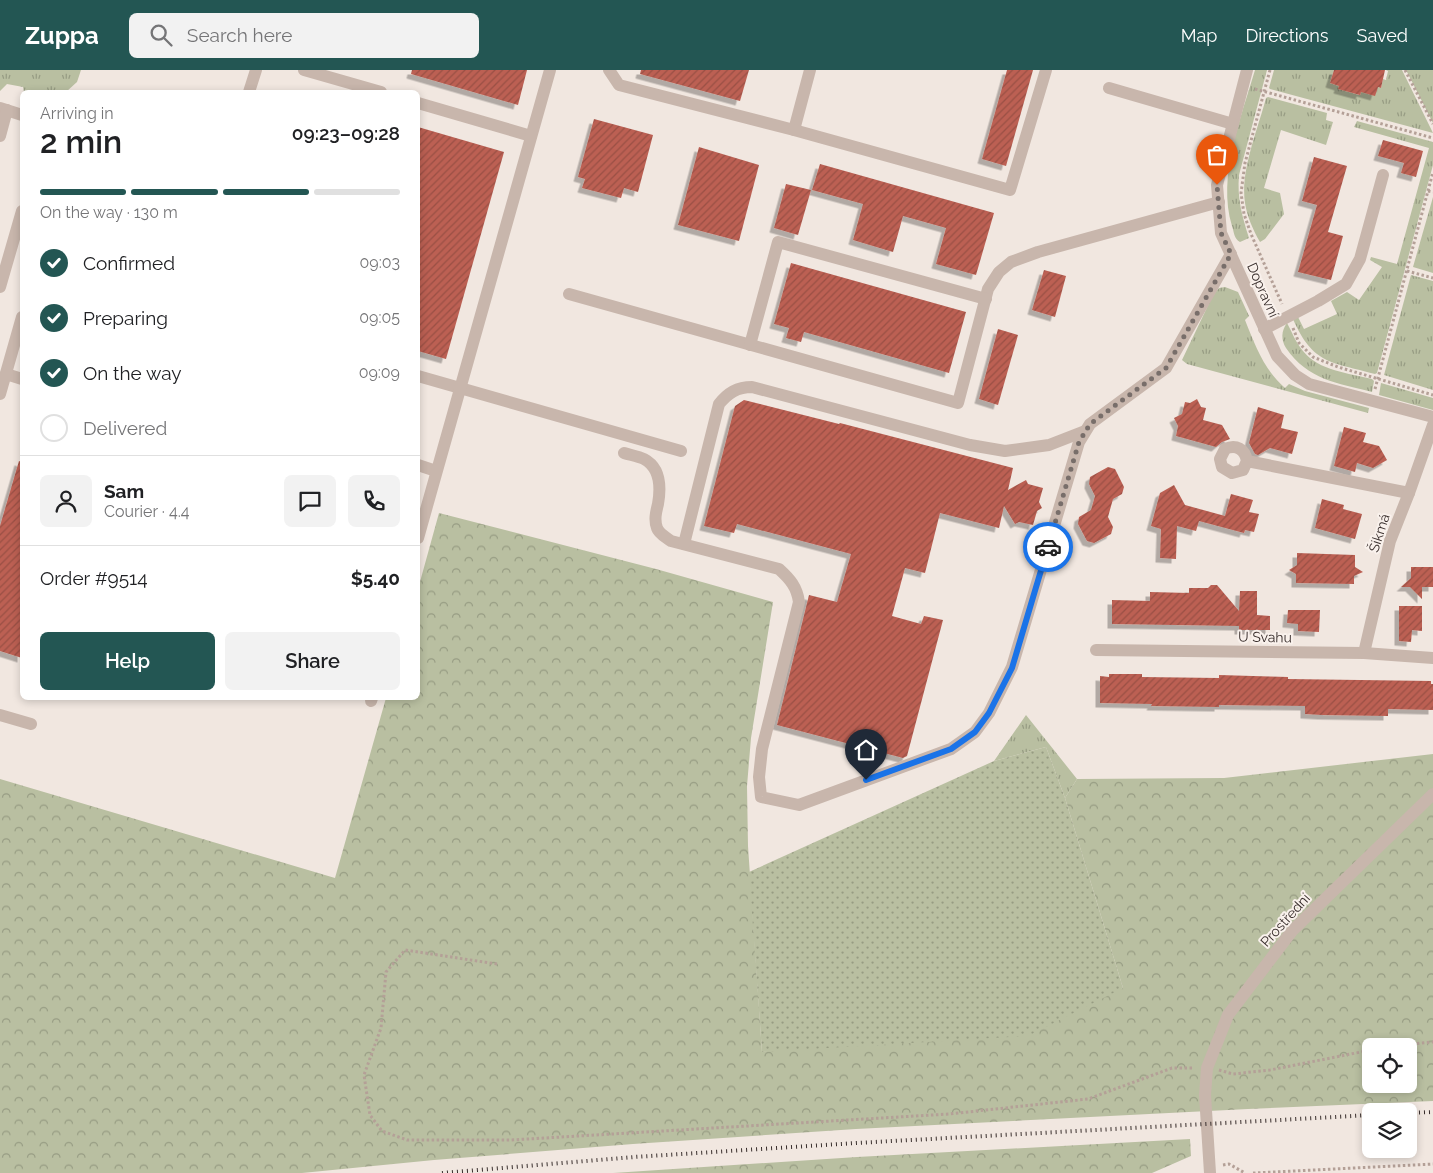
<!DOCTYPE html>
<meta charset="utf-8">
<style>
:root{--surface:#fff;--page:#f2f2f2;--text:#202124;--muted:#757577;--line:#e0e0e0;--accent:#235653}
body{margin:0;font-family:Raleway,sans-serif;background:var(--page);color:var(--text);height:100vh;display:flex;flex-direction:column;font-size:19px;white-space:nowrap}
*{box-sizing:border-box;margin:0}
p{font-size:16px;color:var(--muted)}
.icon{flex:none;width:28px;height:28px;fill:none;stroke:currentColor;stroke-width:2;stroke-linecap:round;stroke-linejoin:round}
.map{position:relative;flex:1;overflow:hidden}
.sheet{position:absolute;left:20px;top:20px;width:400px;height:610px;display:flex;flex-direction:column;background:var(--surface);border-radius:8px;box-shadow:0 2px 8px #0003}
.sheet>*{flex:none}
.fabs{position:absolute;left:1362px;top:968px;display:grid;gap:10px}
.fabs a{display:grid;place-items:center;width:55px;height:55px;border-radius:8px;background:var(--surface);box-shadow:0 2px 8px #0003;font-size:25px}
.pin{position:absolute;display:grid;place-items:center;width:42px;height:42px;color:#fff;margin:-51px -21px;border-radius:50% 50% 50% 0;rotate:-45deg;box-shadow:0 0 5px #0007}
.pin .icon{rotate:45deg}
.courier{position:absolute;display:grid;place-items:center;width:50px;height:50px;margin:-25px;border:4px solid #1a73e8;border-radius:50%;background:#fff;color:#222;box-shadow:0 1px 6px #0007}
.head em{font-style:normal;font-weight:600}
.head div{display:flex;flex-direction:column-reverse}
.head{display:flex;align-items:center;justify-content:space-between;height:85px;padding:0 20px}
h1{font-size:32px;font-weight:600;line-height:38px}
.bar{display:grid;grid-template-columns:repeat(4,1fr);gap:8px 5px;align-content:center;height:60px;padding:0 20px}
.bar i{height:6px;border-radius:4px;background:var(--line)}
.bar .selected{background:var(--accent)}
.bar p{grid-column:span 4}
.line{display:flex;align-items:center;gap:12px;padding:0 20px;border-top:1px solid var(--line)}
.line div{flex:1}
.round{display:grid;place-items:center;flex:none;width:52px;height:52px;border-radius:8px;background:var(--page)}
ol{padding:0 20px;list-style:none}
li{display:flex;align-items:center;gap:15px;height:55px}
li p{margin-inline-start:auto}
li .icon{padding:5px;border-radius:50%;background:var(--accent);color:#fff;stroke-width:4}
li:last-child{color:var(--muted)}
li i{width:28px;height:28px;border:2px solid var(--line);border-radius:50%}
.button{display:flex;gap:10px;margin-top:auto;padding:10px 20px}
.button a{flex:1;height:58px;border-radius:8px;background:var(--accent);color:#fff;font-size:20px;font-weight:600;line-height:58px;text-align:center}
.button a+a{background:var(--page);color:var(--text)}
header{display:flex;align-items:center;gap:30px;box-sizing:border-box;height:70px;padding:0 25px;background:var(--accent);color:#fff}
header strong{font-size:24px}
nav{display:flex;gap:28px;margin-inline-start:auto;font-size:18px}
.search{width:350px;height:45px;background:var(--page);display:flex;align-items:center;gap:12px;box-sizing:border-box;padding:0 18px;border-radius:8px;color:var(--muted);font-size:19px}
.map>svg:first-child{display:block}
.grass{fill:url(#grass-tufts)}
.forest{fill:url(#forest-crowns);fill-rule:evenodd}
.park{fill:url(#park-dots)}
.building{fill:url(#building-hatch);filter:url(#shadow)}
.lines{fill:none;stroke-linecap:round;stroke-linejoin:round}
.path{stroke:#b4a097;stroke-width:3;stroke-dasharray:2.5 2.5;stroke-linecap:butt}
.minor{stroke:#c8b6ac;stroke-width:12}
.rail{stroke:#372d2b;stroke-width:4;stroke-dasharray:1 4;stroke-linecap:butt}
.done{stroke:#786e6a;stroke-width:5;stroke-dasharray:0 9}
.route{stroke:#1a73e8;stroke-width:6}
.labels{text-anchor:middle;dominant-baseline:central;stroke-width:4;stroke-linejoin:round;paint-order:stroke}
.street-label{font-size:14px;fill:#372d2b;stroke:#f9f1ec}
</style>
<header>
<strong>Zuppa</strong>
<div class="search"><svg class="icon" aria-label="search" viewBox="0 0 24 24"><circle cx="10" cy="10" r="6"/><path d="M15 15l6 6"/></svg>Search here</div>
<nav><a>Map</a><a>Directions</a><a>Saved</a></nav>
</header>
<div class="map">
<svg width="1433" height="1103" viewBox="0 0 1433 1103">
<defs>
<pattern id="grass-tufts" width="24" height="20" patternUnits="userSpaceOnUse" patternTransform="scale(1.25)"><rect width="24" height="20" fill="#b9bfa1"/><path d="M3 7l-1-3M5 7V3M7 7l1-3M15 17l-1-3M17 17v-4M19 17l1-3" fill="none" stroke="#979c83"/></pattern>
<pattern id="forest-crowns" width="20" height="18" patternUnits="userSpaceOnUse" patternTransform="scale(1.25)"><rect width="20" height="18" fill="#b9bfa1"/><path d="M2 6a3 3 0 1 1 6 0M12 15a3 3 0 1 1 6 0" fill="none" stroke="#979c83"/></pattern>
<pattern id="park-dots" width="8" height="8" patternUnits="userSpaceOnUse" patternTransform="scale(1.25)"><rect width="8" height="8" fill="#b9bfa1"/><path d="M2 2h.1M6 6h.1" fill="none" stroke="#979c83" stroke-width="1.8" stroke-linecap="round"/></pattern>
<pattern id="building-hatch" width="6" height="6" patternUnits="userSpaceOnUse" patternTransform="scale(1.25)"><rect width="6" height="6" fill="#bc6053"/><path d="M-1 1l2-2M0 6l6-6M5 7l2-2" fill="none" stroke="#9a5045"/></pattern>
<filter id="shadow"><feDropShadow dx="-4.5" dy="4.5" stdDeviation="0" flood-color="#0004"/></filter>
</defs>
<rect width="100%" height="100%" fill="#f1e7e0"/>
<!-- grass -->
<g class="grass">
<path d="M 0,0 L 81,0 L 77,12 L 66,22 L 24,22 L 23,17 L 7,14 L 0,21 Z"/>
<path d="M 1255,0 L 1267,0 L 1239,105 C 1237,128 1242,146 1249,168 L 1240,172 C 1234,169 1234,162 1232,156 C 1217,106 1241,48 1255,0 Z"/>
<path d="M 1274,0 L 1334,0 L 1330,13 L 1339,16 L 1339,19 L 1359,25 L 1361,22 L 1378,17 L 1381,18 L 1383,9 L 1386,10 L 1388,1 L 1386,0 L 1402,0 L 1433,63 L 1270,19 L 1269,18 Z"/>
<path d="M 1406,0 L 1433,0 L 1433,53 Z"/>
<path d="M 1268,27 L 1327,43 L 1326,50 L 1333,52 L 1326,75 L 1281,60 L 1264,118 L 1280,123 L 1284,144 L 1265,169 L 1260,172 C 1253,160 1247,146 1245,133 C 1240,101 1258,59 1266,28 Z"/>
<path d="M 1357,51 L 1433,72 L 1433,95 L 1377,303 L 1375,304 C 1332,292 1313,295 1293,249 L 1298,247 L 1304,259 L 1337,244 L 1331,231 L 1347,222 L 1359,230 L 1382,197 L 1370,190 L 1371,187 L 1397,194 L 1429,78 L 1354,57 Z"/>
<path d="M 1433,127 L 1433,203 L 1413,197 Z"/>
<path d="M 1411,205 L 1433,211 L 1433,320 L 1384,305 Z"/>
<path d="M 1225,217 L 1238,222 L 1249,246 L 1245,250 C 1255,275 1264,300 1285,318 L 1289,314 L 1305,321 L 1369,338 L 1368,343 L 1187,294 L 1182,290 L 1213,225 L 1219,218 Z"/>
<path d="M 1287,253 C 1292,262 1296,273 1303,281 C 1319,301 1349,303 1372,309 L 1374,311 L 1372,322 C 1337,313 1308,310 1286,278 C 1281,270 1281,261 1287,253 Z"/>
<path d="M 1381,313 L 1433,328 L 1433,340 L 1379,325 Z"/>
<path d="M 1026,645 L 1077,709 L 1065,728 L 1046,677 L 994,691 Z"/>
</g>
<!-- forest -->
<g class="forest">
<path d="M 439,443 L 656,499 L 773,532 L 751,668 L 747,716 L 748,776 L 762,982 L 1123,918 L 1065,728 L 1077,709 L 1224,708 L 1433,684 L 1433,1031 L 1248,1039 L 856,1059 L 633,1074 L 434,1090 L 302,1103 L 0,1103 L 0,709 L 335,808 L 386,628 L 418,628 L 418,519 ZM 1371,976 L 1409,976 L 1409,1014 L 1371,1014 Z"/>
<path d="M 1190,1069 L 1191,1086 L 1152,1103 L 613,1103 L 857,1087 Z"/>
</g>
<!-- park -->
<path class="park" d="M 1046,677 L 1065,728 L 1123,918 L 1028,966 L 762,982 L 749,802 L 994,691 Z"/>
<!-- building -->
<g class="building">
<path d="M 412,0 L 527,0 L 518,35 L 411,4 Z"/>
<path d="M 641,0 L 749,0 L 740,31 L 640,4 Z"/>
<path d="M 1007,0 L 1033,0 L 1006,96 L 982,89 Z"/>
<path d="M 1334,0 L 1385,0 L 1381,18 L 1378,17 L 1375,26 L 1361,22 L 1360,25 L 1338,19 L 1339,16 L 1330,13 Z"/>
<path d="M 594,49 L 653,65 L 638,122 L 624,118 L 621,128 L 582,118 L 585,109 L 578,107 Z"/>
<path d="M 418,57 L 504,82 L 446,289 L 418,281 Z"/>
<path d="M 1383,70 L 1423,81 L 1416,107 L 1401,103 L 1404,93 L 1378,86 Z"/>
<path d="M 699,77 L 759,95 L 739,171 L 678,155 Z"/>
<path d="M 1314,87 L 1347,96 L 1328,162 L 1343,166 L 1331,210 L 1298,202 L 1317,135 L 1302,131 Z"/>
<path d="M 820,94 L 994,143 L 976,205 L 936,194 L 946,158 L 903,146 L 893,182 L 853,170 L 863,134 L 812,120 Z"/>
<path d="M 786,114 L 811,120 L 798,165 L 774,158 Z"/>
<path d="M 791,193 L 966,242 L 949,303 L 804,262 L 801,272 L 786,268 L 789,258 L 774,254 Z"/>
<path d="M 1044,200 L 1066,206 L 1055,247 L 1032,240 Z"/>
<path d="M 998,259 L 1018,265 L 998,335 L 979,329 Z"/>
<path d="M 1197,329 L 1201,337 L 1206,338 L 1203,350 L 1222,355 L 1230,369 L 1222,372 L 1216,377 L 1176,366 L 1178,356 L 1174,348 L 1182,344 L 1185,332 L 1190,333 Z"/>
<path d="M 744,330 L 839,354 L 840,353 L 1013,398 L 1008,420 L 1026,410 L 1028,414 L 1043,418 L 1039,432 L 1042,438 L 1037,441 L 1033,455 L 1019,452 L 1015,454 L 1004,436 L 999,458 L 940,443 L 925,503 L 905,498 L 892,546 L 921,554 L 924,546 L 943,550 L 907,686 L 903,688 L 777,655 L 809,525 L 837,532 L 851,484 L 737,454 L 734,463 L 704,456 L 735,336 Z"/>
<path d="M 1258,337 L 1284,345 L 1281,358 L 1298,362 L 1292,384 L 1270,378 L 1258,385 L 1255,384 L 1249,373 Z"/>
<path d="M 1344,357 L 1366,363 L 1363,372 L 1379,376 L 1387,390 L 1373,398 L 1357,393 L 1355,402 L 1334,396 Z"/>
<path d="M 19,391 L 22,392 L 22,588 L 0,581 L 0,456 Z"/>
<path d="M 1108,397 L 1115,399 L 1124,417 L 1122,424 L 1113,429 L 1108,447 L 1113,457 L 1111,464 L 1094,473 L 1087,471 L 1078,454 L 1079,447 L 1091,440 L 1095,426 L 1089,414 L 1090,407 Z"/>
<path d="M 1174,415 L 1185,435 L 1225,446 L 1231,424 L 1253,430 L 1249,442 L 1259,444 L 1254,462 L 1245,460 L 1244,463 L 1199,451 L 1196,461 L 1177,456 L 1176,489 L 1160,488 L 1161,459 L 1151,456 L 1160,423 Z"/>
<path d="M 1322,429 L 1344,435 L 1343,439 L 1362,444 L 1355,469 L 1315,458 Z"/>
<path d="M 1297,483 L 1355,485 L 1355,497 L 1363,502 L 1354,506 L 1354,514 L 1296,513 L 1296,504 L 1289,500 L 1297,495 Z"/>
<path d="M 1411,497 L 1433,497 L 1433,517 L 1422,517 L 1422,529 L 1410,517 L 1401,517 L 1411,508 Z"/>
<path d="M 1211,515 L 1217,515 L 1239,541 L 1240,521 L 1257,521 L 1257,545 L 1270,546 L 1270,560 L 1239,560 L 1239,556 L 1112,554 L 1112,530 L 1150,531 L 1150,522 L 1189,523 L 1189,518 L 1208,518 Z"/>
<path d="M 1399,536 L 1422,536 L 1422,561 L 1412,560 L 1411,572 L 1399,571 Z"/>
<path d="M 1288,540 L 1320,540 L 1319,562 L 1298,561 L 1298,554 L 1287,553 Z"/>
<path d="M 1109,604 L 1142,604 L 1142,607 L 1219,608 L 1219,605 L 1288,607 L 1288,609 L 1431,611 L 1431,614 L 1433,614 L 1433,640 L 1388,639 L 1388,646 L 1322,645 L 1305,644 L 1305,636 L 1219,635 L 1219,637 L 1151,636 L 1152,634 L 1100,633 L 1100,606 L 1109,607 Z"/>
</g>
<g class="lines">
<!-- path -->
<g class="path">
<path d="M 1270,0 L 1245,93 L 1241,123 L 1244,144 L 1251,164 L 1282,234"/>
<path d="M 1405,0 L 1433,54"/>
<path d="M 1255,19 L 1433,68"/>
<path d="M 1428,121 L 1433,122"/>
<path d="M 1407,201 L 1433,208"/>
<path d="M 1293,258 L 1299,273 L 1313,287 L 1338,297 L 1433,325"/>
<path d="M 1375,319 L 1433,102"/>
<path d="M 497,894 L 405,880 L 386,902 L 381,958 L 364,1005 L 370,1045 L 382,1061 L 407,1070 L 511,1070 L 949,1044 L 1088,1029 L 1172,998 L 1193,998"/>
<path d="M 1392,976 L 1433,972"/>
<path d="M 1219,1000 L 1233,1004 L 1270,1000 L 1371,980"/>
<path d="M 1223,1095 L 1229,1094 L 1245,1103"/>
<path d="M 1253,1103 L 1433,1094"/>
</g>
<!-- minor -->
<g class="minor">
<path d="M 304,0 L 381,22"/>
<path d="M 609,0 L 619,15 L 794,60 L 810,0"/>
<path d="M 1247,0 L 1217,115 L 1221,163 L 1277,286 L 1295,305 L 1309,314 L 1433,347"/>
<path d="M 1109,18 L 1233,54"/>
<path d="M 249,22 L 256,0"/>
<path d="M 418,33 L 531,66"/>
<path d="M 0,38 L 22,45"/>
<path d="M 794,60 L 1010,120 L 1046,0"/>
<path d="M 0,66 L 7,40"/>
<path d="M 0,217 L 22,141"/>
<path d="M 569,224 L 958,333 L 988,219 L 999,202 L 1011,192 L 1038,182 L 1219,132"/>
<path d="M 1264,259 L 1318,231 L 1346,214 L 1360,189 L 1383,105"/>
<path d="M 750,275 L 778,172 L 986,229"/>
<path d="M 6,304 L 22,309"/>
<path d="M 418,306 L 681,381"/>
<path d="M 0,324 L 22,247"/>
<path d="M 624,383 C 630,385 638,386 644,389 C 661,398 661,417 658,434 C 656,442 654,450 657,458 C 659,464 666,467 671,471 L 779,499 C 790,509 797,517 799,532 L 762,679 L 759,707 L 761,727 L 799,735 L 951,679 L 975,662 L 989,643 L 1012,597 L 1079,372 L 1090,354 L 1166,298 L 1231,184"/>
<path d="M 1247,391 L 1243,400 L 1232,403 L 1222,397 L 1220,389 L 1225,379 C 1236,374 1245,379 1247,391 L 1409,423"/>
<path d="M 418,395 L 436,401"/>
<path d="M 418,468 L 550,0"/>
<path d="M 684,474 L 719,334 C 728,323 737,317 752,317 L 970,375 L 1005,381 L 1049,375 L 1085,361"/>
<path d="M 1096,580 L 1364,583 L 1433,588"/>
<path d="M 1364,583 L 1390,471 L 1409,423 L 1433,355"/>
<path d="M 371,631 L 372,628"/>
<path d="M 0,645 L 31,654"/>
<path d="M 1210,1103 L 1205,1025 L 1207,998 L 1228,945 L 1292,861 L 1433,724"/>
</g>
<!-- rail -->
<g class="rail">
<path d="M 1409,1043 L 1433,1042"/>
<path d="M 442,1103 L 634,1087 L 856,1073 L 1371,1045"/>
</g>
</g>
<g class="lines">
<!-- done -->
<path class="done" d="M 1048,477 L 1079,372 L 1090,354 L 1166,298 L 1231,184 L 1221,163 L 1217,115"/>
<!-- route -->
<path class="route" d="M 866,710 L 951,679 L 975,662 L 989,643 L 1012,598 L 1048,477"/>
</g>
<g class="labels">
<!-- street labels -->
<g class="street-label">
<text transform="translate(1263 220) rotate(66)">Dopravní</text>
<text transform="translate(1379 463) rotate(-72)">Šikmá</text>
<text transform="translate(1265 567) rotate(1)">U Svahu</text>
<text transform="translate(1285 850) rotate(-48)">Prostřední</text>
</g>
</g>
</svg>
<div class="fabs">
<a><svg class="icon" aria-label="locate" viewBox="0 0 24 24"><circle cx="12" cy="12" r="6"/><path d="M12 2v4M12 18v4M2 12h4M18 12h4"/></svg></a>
<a><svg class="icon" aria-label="layers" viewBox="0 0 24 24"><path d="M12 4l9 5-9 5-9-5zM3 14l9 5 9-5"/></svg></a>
</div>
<div class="pin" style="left:1217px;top:115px;background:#ea580c"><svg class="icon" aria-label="bag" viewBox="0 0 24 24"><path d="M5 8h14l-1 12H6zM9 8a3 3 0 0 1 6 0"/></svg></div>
<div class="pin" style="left:866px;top:710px;background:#1f2937"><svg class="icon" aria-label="home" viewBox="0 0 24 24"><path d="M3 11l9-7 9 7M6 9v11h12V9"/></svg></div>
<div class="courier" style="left:1048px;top:477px"><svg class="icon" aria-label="car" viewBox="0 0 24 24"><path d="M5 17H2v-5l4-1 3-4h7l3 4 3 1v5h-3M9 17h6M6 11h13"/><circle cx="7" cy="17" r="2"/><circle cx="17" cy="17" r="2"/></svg></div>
<section class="sheet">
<div class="head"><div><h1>2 min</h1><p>Arriving in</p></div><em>09:23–09:28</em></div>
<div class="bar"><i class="selected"></i><i class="selected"></i><i class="selected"></i><i></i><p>On the way · 130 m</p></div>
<ol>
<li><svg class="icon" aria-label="check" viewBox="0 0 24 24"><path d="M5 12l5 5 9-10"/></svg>Confirmed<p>09:03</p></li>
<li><svg class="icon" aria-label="check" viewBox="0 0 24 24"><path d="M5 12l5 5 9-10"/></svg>Preparing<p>09:05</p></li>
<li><svg class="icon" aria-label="check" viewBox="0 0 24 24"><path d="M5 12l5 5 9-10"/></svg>On the way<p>09:09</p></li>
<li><i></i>Delivered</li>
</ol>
<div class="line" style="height:90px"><a class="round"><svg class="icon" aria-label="person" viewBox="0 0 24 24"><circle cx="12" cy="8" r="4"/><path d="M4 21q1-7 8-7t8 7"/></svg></a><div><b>Sam</b><p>Courier · 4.4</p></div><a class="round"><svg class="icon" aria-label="chat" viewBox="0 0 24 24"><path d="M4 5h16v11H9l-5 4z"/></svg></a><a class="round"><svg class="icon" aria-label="phone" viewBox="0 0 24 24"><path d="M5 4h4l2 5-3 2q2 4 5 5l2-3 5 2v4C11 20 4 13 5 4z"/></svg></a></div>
<div class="line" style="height:65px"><div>Order #9514</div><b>$5.40</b></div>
<div class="button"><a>Help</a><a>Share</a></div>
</section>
</div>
